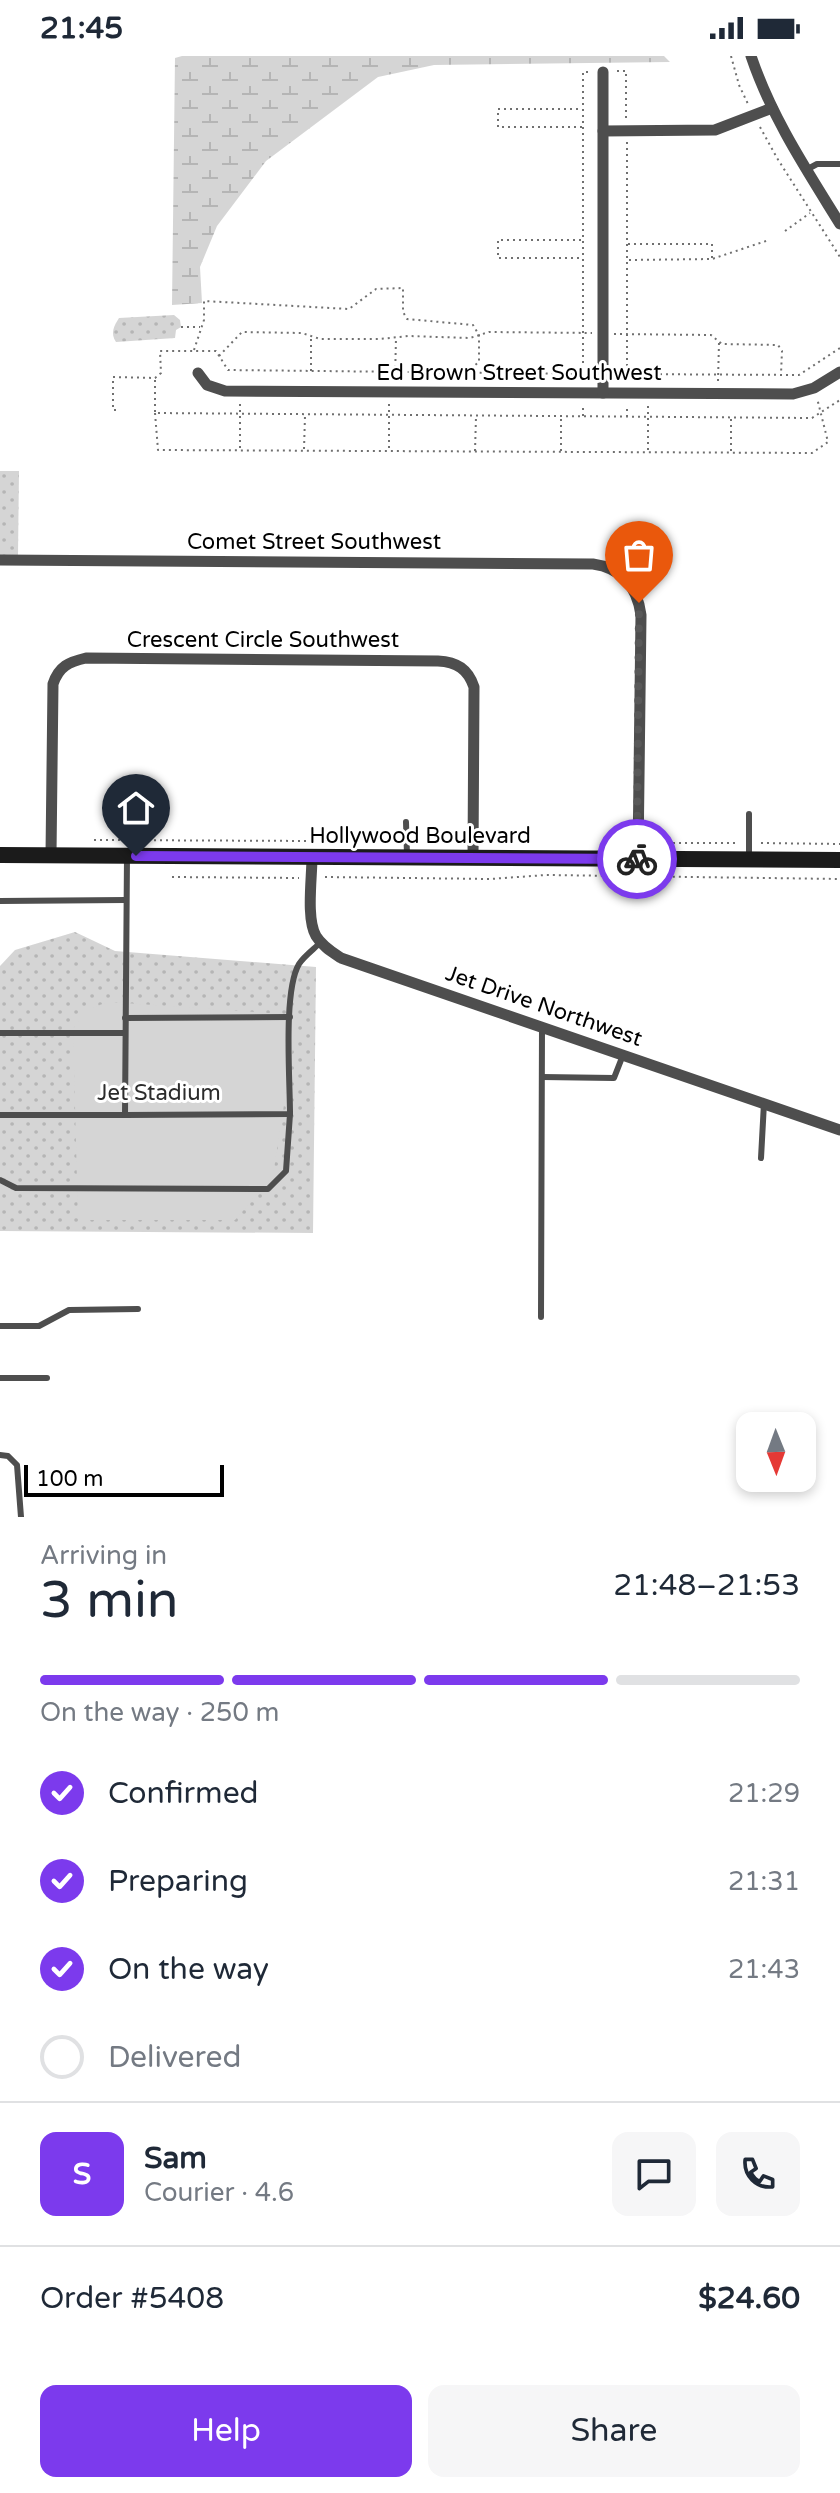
<!DOCTYPE html>
<meta charset="utf-8">
<style>
:root{--surface:#fff;--page:#f6f6f7;--text:#1f2937;--muted:#747a83;--line:#e0e1e3;--accent:#7c3aed}
body{margin:0;font-family:"Varela Round",sans-serif;background:var(--page);color:var(--text);height:100vh;display:flex;flex-direction:column;font-size:30px;white-space:nowrap}
*{box-sizing:border-box;margin:0}
p{font-size:26px;color:var(--muted)}
.icon{flex:none;width:44px;height:44px;fill:none;stroke:currentColor;stroke-width:2;stroke-linecap:round;stroke-linejoin:round}
.map{position:relative;height:1461px;overflow:hidden}
.details{display:flex;flex-direction:column;background:var(--surface);flex:1}
.details>*{flex:none}
.needle{width:52px;rotate:179deg}
.fabs{position:absolute;left:736px;top:1356px;display:grid;gap:16px}
.fabs a{display:grid;place-items:center;width:80px;height:80px;border-radius:16px;background:var(--surface);box-shadow:0 4px 12px #0003;font-size:40px}
.scale{position:absolute;left:24px;bottom:20px;width:200px;box-sizing:border-box;padding-left:8px;border:4px solid #000;border-top:0;font-size:22px;line-height:28px;white-space:nowrap;color:#000;-webkit-text-stroke:6px #fff;paint-order:stroke}
.pin{position:absolute;display:grid;place-items:center;width:68px;height:68px;color:#fff;margin:-82px -34px;border-radius:50% 50% 50% 0;rotate:-45deg;box-shadow:0 0 8px #0007}
.pin .icon{rotate:45deg}
.courier{position:absolute;display:grid;place-items:center;width:80px;height:80px;margin:-40px;border:6px solid #7c3aed;border-radius:50%;background:#fff;color:#222;box-shadow:0 2px 10px #0007}
.summary em{font-style:normal;font-weight:600}
.summary div{display:flex;flex-direction:column-reverse}
.summary{display:flex;align-items:center;justify-content:space-between;height:136px;padding:0 40px}
h1{font-size:52px;font-weight:600;line-height:60px}
.bar{display:grid;grid-template-columns:repeat(4,1fr);gap:12px 8px;align-content:center;height:96px;padding:0 40px}
.bar i{height:10px;border-radius:6px;background:var(--line)}
.bar .active{background:var(--accent)}
.bar p{grid-column:span 4}
.line{display:flex;align-items:center;gap:20px;padding:0 40px;border-top:2px solid var(--line)}
.line div{flex:1}
.round{display:grid;place-items:center;flex:none;width:84px;height:84px;border-radius:16px;background:var(--page)}
ol{padding:0 40px;list-style:none}
li{display:flex;align-items:center;gap:24px;height:88px}
li p{margin-inline-start:auto}
li .icon{padding:8px;border-radius:50%;background:var(--accent);color:#fff;stroke-width:4}
li:last-child{color:var(--muted)}
li i{width:44px;height:44px;border:4px solid var(--line);border-radius:50%}
.button{display:flex;gap:16px;margin-top:auto;padding:16px 40px}
.button a{flex:1;height:92px;border-radius:16px;background:var(--accent);color:#fff;font-size:32px;font-weight:600;line-height:92px;text-align:center}
.button a+a{background:var(--page);color:var(--text)}
.status{display:flex;justify-content:space-between;align-items:center;height:56px;padding:0 40px;background:var(--surface);direction:ltr}
.status svg{height:22px;fill:currentColor}
.map>svg:first-child{display:block}
.wetland{fill:url(#wetland-marsh)}
.park{fill:url(#park-dots)}
.garden{fill:#d5d5d5}
.lines{fill:none;stroke-linecap:round;stroke-linejoin:round}
.path{stroke:#707070;stroke-width:2;stroke-dasharray:2 4;stroke-linecap:butt}
.lane{stroke:#4e4e4e;stroke-width:6}
.street{stroke:#4e4e4e;stroke-width:11}
.secondary{stroke:#1b1b1b;stroke-width:16}
.done{stroke:#595959;stroke-width:8;stroke-dasharray:0 14.4}
.route{stroke:#7c3aed;stroke-width:10}
.labels{text-anchor:middle;dominant-baseline:central;stroke-width:6;stroke-linejoin:round;paint-order:stroke}
.street-label{font-size:22px;fill:#000;stroke:#fff}
.park-label{font-size:22px;fill:#2c2c2c;stroke:#fff}
</style>
<div class="status"><b>21:45</b><svg viewBox="0 0 49 12"><path d="M0 12V9h3v3zM5 12V6h3v6zM10 12V3h3v9zM15 12V0h3v12zM26 1h20v11H26zM47 4h2v5h-2z"/></svg></div>
<div class="map">
<svg width="840" height="1461" viewBox="0 0 840 1461">
<defs>
<pattern id="wetland-marsh" width="20" height="14" patternUnits="userSpaceOnUse" patternTransform="scale(2)"><rect width="20" height="14" fill="#d5d5d5"/><path d="M1 5h8M5 5V1M11 12h8M15 12V8" fill="none" stroke="#b5b5b5"/></pattern>
<pattern id="park-dots" width="8" height="8" patternUnits="userSpaceOnUse" patternTransform="scale(2)"><rect width="8" height="8" fill="#d5d5d5"/><path d="M2 2h.1M6 6h.1" fill="none" stroke="#b5b5b5" stroke-width="1.8" stroke-linecap="round"/></pattern>
</defs>
<rect width="100%" height="100%" fill="#fff"/>
<!-- wetland -->
<path class="wetland" d="M 182,0 L 664,0 L 670,6 L 434,9 L 378,21 L 266,105 L 217,170 L 200,211 L 202,247 L 172,249 L 175,2 Z"/>
<!-- park -->
<g class="park">
<path d="M 174,259 L 180,264 L 181,271 L 176,274 L 175,282 L 116,286 C 110,277 114,270 119,262 Z"/>
<path d="M 0,415 L 19,415 L 18,499 L 0,499 Z"/>
<path d="M 75,876 L 115,895 L 316,911 L 313,1177 L 0,1175 L 0,910 L 15,894 Z"/>
</g>
<!-- garden -->
<path class="garden" d="M 110,946 L 298,959 L 273,1119 L 235,1164 L 78,1164 L 73,973 C 83,958 92,950 110,946 Z"/>
<g class="lines">
<!-- path -->
<g class="path">
<path d="M 731,0 L 739,29 L 748,48"/>
<path d="M 617,15 L 626,15 L 626,64"/>
<path d="M 582,71 L 498,71 L 498,53 L 582,53"/>
<path d="M 760,71 L 777,102 L 840,201"/>
<path d="M 627,86 L 627,324"/>
<path d="M 785,175 L 810,157"/>
<path d="M 581,184 L 498,184 L 498,202 L 582,202"/>
<path d="M 628,188 L 712,188 L 712,202"/>
<path d="M 629,204 L 712,203 L 769,184"/>
<path d="M 181,271 L 200,271"/>
<path d="M 614,278 L 711,279 L 722,288 L 778,289 L 782,295 L 781,318"/>
<path d="M 194,294 L 204,264 L 204,245 L 349,253 L 376,233 L 403,232 L 403,256 L 407,263 L 473,269 L 479,279 L 479,306 L 474,310 L 474,316"/>
<path d="M 219,300 L 242,276 L 302,277 L 320,283 L 380,283 L 408,280 L 470,282 L 489,276 L 592,277"/>
<path d="M 311,315 L 311,281"/>
<path d="M 618,318 L 799,319 L 840,292"/>
<path d="M 395,323 L 396,282"/>
<path d="M 155,324 L 155,357 L 812,362 L 840,344"/>
<path d="M 583,325 L 583,16 L 591,16"/>
<path d="M 718,325 L 719,287"/>
<path d="M 240,348 L 240,393"/>
<path d="M 389,348 L 389,394"/>
<path d="M 648,350 L 648,395"/>
<path d="M 583,352 L 583,360"/>
<path d="M 116,354 L 113,354 L 113,321 L 155,322 L 161,317 L 160,295 L 216,295 L 228,314 L 591,318"/>
<path d="M 155,357 L 158,394 L 812,397 L 828,386 L 817,342"/>
<path d="M 627,361 L 627,350"/>
<path d="M 304,393 L 305,360"/>
<path d="M 475,395 L 476,361"/>
<path d="M 561,395 L 561,361"/>
<path d="M 731,395 L 731,362"/>
<path d="M 94,784 L 315,785"/>
<path d="M 649,787 L 739,787"/>
<path d="M 761,787 L 840,788"/>
<path d="M 172,821 L 299,822"/>
<path d="M 325,821 L 490,823 L 546,819 L 840,823"/>
</g>
<!-- lane -->
<g class="lane">
<path d="M 806,114 L 817,108 L 840,108"/>
<path d="M 749,758 L 749,802"/>
<path d="M 406,766 L 407,799"/>
<path d="M 0,845 L 126,844"/>
<path d="M 125,962 L 290,961"/>
<path d="M 0,977 L 125,977"/>
<path d="M 542,1021 L 614,1022 L 623,999"/>
<path d="M 0,1059 L 125,1059 L 127,800"/>
<path d="M 125,1059 L 290,1058 C 290,1023 283,935 299,908 C 304,900 314,893 321,886"/>
<path d="M 761,1102 L 764,1047"/>
<path d="M 0,1124 L 16,1132 L 268,1133 L 286,1115 L 290,1058"/>
<path d="M 541,1261 L 542,971"/>
<path d="M 0,1270 L 39,1270 L 69,1254 L 138,1253"/>
<path d="M 0,1322 L 47,1322"/>
<path d="M 0,1399 L 8,1400 L 17,1409 L 21,1461"/>
</g>
<!-- street -->
<g class="street">
<path d="M 751,0 C 772,62 806,113 840,168"/>
<path d="M 603,75 L 715,74 L 772,52"/>
<path d="M 198,317 L 207,329 L 225,335 L 793,338 L 814,332 L 840,316"/>
<path d="M 603,337 L 603,16"/>
<path d="M 0,504 L 593,508 C 622,512 637,530 641,559 L 638,803"/>
<path d="M 51,799 L 53,628 C 59,610 69,606 86,602 L 438,605 C 457,606 468,613 474,631 L 473,802"/>
<path d="M 312,801 C 312,822 306,863 316,880 C 322,890 332,896 341,902 L 840,1074"/>
</g>
<!-- secondary -->
<path class="secondary" d="M 0,799 L 840,804"/>
</g>
<g class="lines">
<!-- done -->
<path class="done" d="M 637,803 L 639,547"/>
<!-- route -->
<path class="route" d="M 136,800 L 637,803"/>
</g>
<g class="labels">
<!-- street labels -->
<g class="street-label">
<text x="519" y="317">Ed Brown Street Southwest</text>
<text x="314" y="486">Comet Street Southwest</text>
<text x="263" y="584">Crescent Circle Southwest</text>
<text x="420" y="780">Hollywood Boulevard</text>
<text transform="translate(544 950) rotate(19)">Jet Drive Northwest</text>
</g>
<!-- park labels -->
<g class="park-label">
<text x="159" y="1037">Jet Stadium</text>
</g>
</g>
</svg>
<div class="fabs">
<a><svg class="needle" viewBox="-14 -14 28 28"><path d="M0-13l5 13h-10z" fill="#e53935"/><path d="M0 13l5-13h-10z" fill="#747a83"/></svg></a>
</div>
<div class="scale">100 m</div>
<div class="pin" style="left:639px;top:547px;background:#ea580c"><svg class="icon" aria-label="bag" viewBox="0 0 24 24"><path d="M5 8h14l-1 12H6zM9 8a3 3 0 0 1 6 0"/></svg></div>
<div class="pin" style="left:136px;top:800px;background:#1f2937"><svg class="icon" aria-label="home" viewBox="0 0 24 24"><path d="M3 11l9-7 9 7M6 9v11h12V9"/></svg></div>
<div class="courier" style="left:637px;top:803px"><svg class="icon" aria-label="bike" viewBox="0 0 24 24"><circle cx="6" cy="16" r="4"/><circle cx="18" cy="16" r="4"/><path d="M6 16l4-8h5l3 8M10 8l3 8H6M13 5h3"/></svg></div>
</div>
<section class="details">
<div class="summary"><div><h1>3 min</h1><p>Arriving in</p></div><em>21:48–21:53</em></div>
<div class="bar"><i class="active"></i><i class="active"></i><i class="active"></i><i></i><p>On the way · 250 m</p></div>
<ol>
<li><svg class="icon" aria-label="check" viewBox="0 0 24 24"><path d="M5 12l5 5 9-10"/></svg>Confirmed<p>21:29</p></li>
<li><svg class="icon" aria-label="check" viewBox="0 0 24 24"><path d="M5 12l5 5 9-10"/></svg>Preparing<p>21:31</p></li>
<li><svg class="icon" aria-label="check" viewBox="0 0 24 24"><path d="M5 12l5 5 9-10"/></svg>On the way<p>21:43</p></li>
<li><i></i>Delivered</li>
</ol>
<div class="line" style="height:144px"><b class="round" style="background:var(--accent);color:#fff">S</b><div><b>Sam</b><p>Courier · 4.6</p></div><a class="round"><svg class="icon" aria-label="chat" viewBox="0 0 24 24"><path d="M4 5h16v11H9l-5 4z"/></svg></a><a class="round"><svg class="icon" aria-label="phone" viewBox="0 0 24 24"><path d="M5 4h4l2 5-3 2q2 4 5 5l2-3 5 2v4C11 20 4 13 5 4z"/></svg></a></div>
<div class="line" style="height:104px"><div>Order #5408</div><b>$24.60</b></div>
<div class="button"><a>Help</a><a>Share</a></div>
</section>
